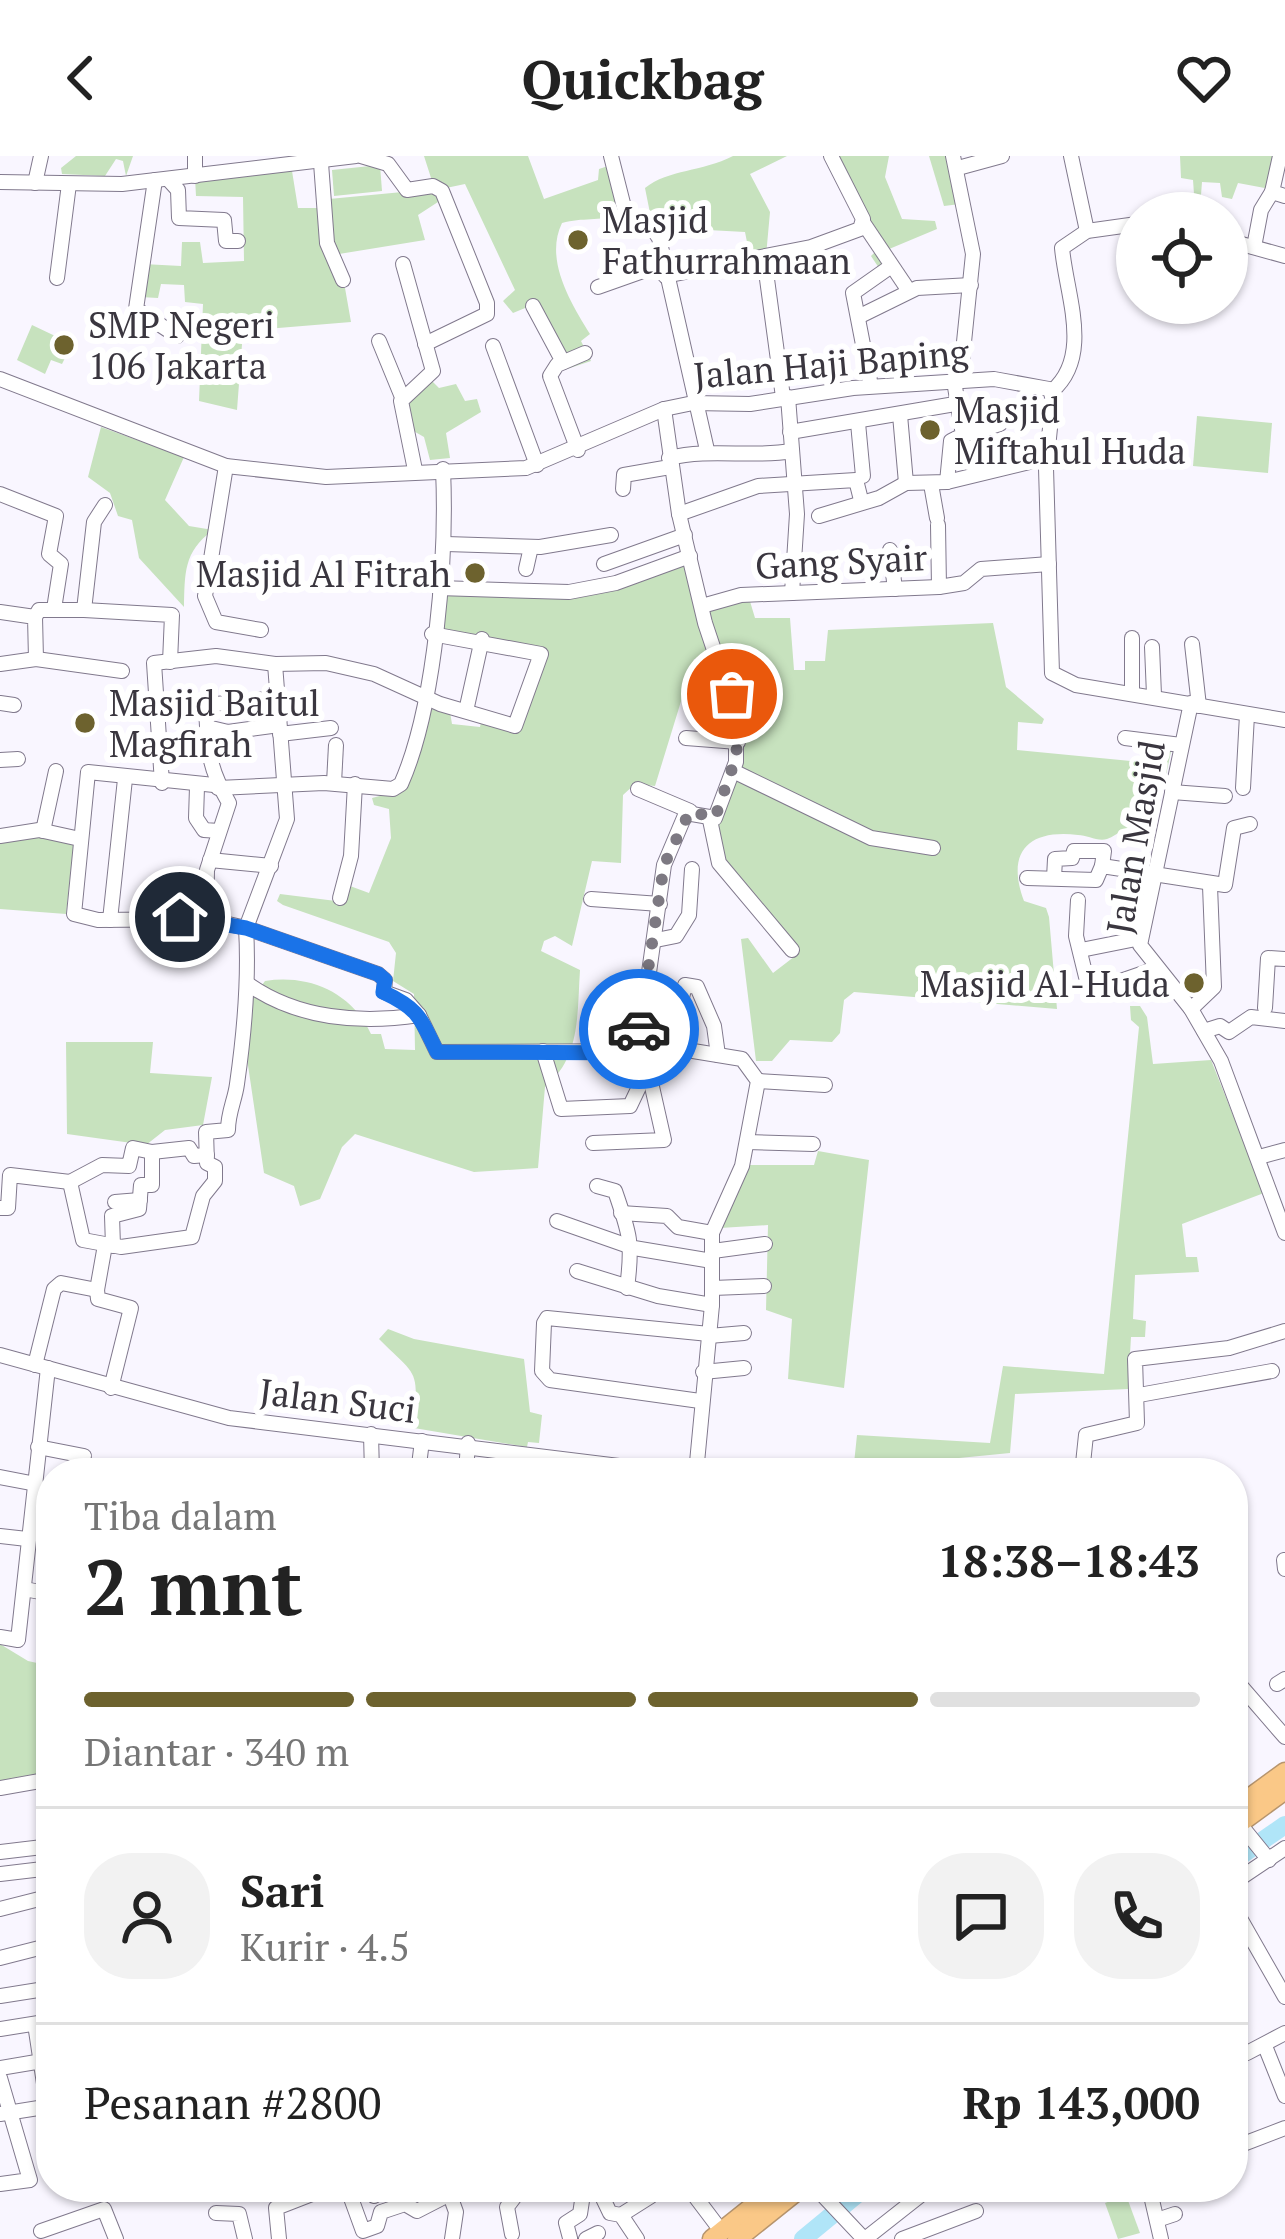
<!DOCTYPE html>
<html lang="id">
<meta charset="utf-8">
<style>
:root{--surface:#fff;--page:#f2f2f2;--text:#222;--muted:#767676;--line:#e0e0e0;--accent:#6d622e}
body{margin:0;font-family:"PT Serif",serif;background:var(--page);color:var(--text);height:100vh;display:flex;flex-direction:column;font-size:45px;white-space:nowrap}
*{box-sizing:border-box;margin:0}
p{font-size:39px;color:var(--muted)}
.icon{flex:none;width:66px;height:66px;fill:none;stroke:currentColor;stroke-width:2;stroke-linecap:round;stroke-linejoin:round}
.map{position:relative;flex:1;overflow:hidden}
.side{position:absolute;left:36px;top:1302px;width:1212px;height:744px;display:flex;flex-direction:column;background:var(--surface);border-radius:48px;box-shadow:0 3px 9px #0004}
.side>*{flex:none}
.buttons{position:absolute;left:1116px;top:36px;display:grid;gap:24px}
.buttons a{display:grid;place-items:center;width:132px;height:132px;border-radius:50%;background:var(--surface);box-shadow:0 3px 9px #0004;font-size:60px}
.pin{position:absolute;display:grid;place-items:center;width:102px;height:102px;color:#fff;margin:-51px;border:6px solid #fff;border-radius:50%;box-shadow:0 3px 12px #0007}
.courier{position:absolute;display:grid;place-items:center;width:120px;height:120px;margin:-60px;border:9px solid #1a73e8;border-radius:50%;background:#fff;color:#222;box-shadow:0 3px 15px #0007}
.overview em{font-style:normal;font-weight:800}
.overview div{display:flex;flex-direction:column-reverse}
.overview{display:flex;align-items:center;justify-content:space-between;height:204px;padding:0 48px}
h1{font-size:78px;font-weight:800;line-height:90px}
.bar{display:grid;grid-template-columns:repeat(4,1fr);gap:18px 12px;align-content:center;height:144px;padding:0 48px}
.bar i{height:15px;border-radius:9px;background:var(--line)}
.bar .on{background:var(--accent)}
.bar p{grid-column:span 4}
.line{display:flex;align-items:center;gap:30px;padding:0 48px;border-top:3px solid var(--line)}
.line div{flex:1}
.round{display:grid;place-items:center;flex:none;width:126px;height:126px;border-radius:48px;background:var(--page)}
header{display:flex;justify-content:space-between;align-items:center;height:156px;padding:0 48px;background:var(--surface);font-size:54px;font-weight:800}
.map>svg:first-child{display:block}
.green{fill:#c7e2be}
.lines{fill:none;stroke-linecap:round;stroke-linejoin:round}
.river{stroke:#b0e5f8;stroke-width:18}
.minor-casing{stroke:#81798d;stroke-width:16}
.highway-casing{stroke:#b7956e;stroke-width:21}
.minor{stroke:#fff;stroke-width:14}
.highway{stroke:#fac887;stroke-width:18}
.done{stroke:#7d7982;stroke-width:12;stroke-dasharray:0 21.6}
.route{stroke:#1a73e8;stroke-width:15}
.poi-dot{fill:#6d622e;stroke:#fff;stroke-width:4.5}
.labels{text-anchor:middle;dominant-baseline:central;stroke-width:12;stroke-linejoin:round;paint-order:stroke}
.poi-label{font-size:36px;fill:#3a363f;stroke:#fff;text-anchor:start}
.street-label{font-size:36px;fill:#3a363f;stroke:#fff}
</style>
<header><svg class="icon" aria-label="back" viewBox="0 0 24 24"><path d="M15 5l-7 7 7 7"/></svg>Quickbag<svg class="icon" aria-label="heart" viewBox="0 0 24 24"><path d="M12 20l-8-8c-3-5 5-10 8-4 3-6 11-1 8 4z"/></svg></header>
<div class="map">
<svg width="1285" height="2083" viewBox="0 0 1285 2083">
<rect width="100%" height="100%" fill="#f9f6ff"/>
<!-- green -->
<g class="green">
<path d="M 76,0 L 133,0 L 126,20 L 123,5 L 116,3 L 105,20 L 62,18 L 61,12 Z"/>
<path d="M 424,0 L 528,0 L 544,43 L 598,24 L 599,13 L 608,10 L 620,58 C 598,66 583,61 562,67 C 544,104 571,147 590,178 L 581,185 L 591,205 L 564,214 L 530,150 L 513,157 L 503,145 L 515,134 L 465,28 L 446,32 L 432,25 Z"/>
<path d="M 733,0 L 787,0 L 750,18 L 770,56 L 766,100 L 750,101 L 745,76 L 708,74 L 674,53 L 663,55 L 660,77 L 654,77 L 645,32 C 669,13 702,16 733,0 Z"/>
<path d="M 834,0 L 889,0 L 885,21 L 902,63 L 935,65 L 937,73 L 882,96 L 887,110 L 881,115 L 871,100 L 878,93 Z"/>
<path d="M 929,0 L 958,0 L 960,48 L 944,50 Z"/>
<path d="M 1180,0 L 1277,0 L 1270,33 L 1238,27 L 1232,43 L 1222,41 L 1220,27 L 1202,26 L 1201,39 L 1194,38 L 1193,24 L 1181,22 Z"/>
<path d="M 380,9 L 382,35 L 334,40 L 332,14 Z"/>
<path d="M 292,15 L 298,52 L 327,52 L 329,43 L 434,33 L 438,46 L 418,59 L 425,84 L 339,98 L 351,166 L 243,175 L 237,254 L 199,245 L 203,148 L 185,146 L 184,129 L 161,128 L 158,142 L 140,141 L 143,108 L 181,110 L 182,86 L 200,86 L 203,107 L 244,105 L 243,41 L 196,40 L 195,22 Z"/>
<path d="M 32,169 L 72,188 L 62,208 L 51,204 L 45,218 L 17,204 Z"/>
<path d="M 432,225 L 439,232 L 456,228 L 465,245 L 477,243 L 481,256 L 446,277 L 450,302 L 430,304 L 424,281 L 410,273 L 408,238 Z"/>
<path d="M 1197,260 L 1272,267 L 1268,317 L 1193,310 Z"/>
<path d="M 101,271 L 184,301 L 165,344 L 189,370 L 213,374 C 183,396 185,418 184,451 L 139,402 L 132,364 L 118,360 L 110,337 L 88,321 Z"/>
<path d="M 683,402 L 695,450 L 749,442 L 755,462 L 790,462 L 794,514 L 805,514 L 805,505 L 825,505 L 828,474 L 993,467 L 1006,531 L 1044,563 L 1042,568 L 1018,566 L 1017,594 L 1141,606 L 1147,588 L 1172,591 L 1152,684 L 1123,675 C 1117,677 1113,681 1107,683 C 1098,686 1087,679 1078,679 C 1027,673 1006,697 1024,745 L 1046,752 L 1049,761 L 1057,853 L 854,836 L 844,844 L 840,877 L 832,886 L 790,884 L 772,905 L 756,905 L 741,783 L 748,782 L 773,817 L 799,797 L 720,707 L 718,667 L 742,604 L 737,527 L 723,506 L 694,503 L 655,630 L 635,628 L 623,639 L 621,707 L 592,705 L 572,790 L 555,780 L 544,785 L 541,795 L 580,814 C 577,858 581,901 545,931 L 538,1012 L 474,1016 L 355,978 L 342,991 L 320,1043 L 300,1050 L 294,1030 L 264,1017 L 242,869 L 248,848 L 265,825 C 310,818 352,837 371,878 L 381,878 L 385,893 L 415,894 L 414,838 L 393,825 L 396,797 L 389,786 L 283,749 L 277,745 L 280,738 L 344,746 L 350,730 L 369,737 L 391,682 L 389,653 L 374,649 L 372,642 L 399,635 C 414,603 430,584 426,549 L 450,556 L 452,568 L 480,571 L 482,561 L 514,571 L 543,497 L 431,476 L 436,432 L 570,437 Z"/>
<path d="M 32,676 L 74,686 L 66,758 L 0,753 L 0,679 Z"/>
<path d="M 1130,850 L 1140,850 L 1147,861 L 1153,908 L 1211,904 L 1264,1037 L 1182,1068 L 1186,1101 L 1197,1101 L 1199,1116 L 1135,1119 L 1133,1163 L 1146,1165 L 1145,1181 L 1131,1181 L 1128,1233 L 1015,1238 L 1010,1297 L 959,1302 L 948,1317 L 853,1317 L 857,1279 L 990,1287 L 1003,1210 L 1104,1218 L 1139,871 L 1131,864 Z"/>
<path d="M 66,886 L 153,886 L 150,917 L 212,921 L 203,969 L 165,974 L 146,989 L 67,978 Z"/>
<path d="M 818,995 L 869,1004 L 844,1232 L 788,1223 L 792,1163 L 766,1154 L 768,1069 L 720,1072 L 720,1078 L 711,1079 L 740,1009 L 814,1009 Z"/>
<path d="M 388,1173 L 414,1183 L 524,1203 L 530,1256 L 542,1259 L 539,1287 L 528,1286 L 527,1291 L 414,1272 C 418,1211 419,1223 379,1183 Z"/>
<path d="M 0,1488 L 28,1505 L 51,1510 L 51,1619 L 0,1629 Z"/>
<path d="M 1126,2039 L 1140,2077 L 1118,2083 L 1105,2047 Z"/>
</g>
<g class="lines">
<!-- river -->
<g class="river">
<path d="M 1233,1705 L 1285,1669"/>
<path d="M 803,2083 L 866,2031"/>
</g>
<!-- minor casing -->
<g class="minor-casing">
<g id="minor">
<path d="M 195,0 L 195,20"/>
<path d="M 361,0 L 388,8 L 407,34 L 433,30 L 442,35 L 487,147 L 487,158 L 425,188"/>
<path d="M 611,0 L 627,63 L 648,66 L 659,82 L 707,294"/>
<path d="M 953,0 L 973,98 L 960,225"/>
<path d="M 1071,0 L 1087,75"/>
<path d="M 1280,0 L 1272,36 L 1285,40"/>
<path d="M 321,7 L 327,87 L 343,124"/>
<path d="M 958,12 L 1002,0"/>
<path d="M 168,23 L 178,34 L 179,62 L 224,64 L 226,85 L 238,85"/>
<path d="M 155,24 L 136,153 L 177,180"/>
<path d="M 0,26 L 122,28 L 356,0"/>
<path d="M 35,27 L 41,0"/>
<path d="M 864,68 L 909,135"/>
<path d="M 1227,84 L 1285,100"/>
<path d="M 1254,91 L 1261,54 L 1272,36"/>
<path d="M 764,101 L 783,241"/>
<path d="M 403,108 L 433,215 L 401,245 L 415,314"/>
<path d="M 665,120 L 811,91 L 860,73 L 863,63 L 831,0"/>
<path d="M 57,122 L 69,28"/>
<path d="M 598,131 L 663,108"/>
<path d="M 533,150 L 563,206"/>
<path d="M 860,160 L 917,132 L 971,129"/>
<path d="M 379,185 L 402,241"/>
<path d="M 493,190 L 537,309"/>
<path d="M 0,223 L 226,310 L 326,321 L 526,312 L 664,253 L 693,247 L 750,248 L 853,232 L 994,223 L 1049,233 L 1053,242 L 1046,312 L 1052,517 L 1076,529 L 1285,564"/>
<path d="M 871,230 L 853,137 L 890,111"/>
<path d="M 1052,235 C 1093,200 1066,138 1062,92 L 1087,75 L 1137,68"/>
<path d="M 788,241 L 797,358 L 792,437"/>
<path d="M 664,253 L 679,358 L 705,467 L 736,560 L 736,606 L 715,662 L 686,657 L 664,709 L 640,881 L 647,897 L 687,894 L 742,903 L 758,925 L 742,1010 L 712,1077 L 712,1149 L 696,1317"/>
<path d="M 900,259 L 906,327"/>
<path d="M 858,267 L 863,320"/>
<path d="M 790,276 L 955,248"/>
<path d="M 963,279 L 1000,268"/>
<path d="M 578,294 L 550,220 L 557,209 L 585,197"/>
<path d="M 669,302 C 711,292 750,302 792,295"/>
<path d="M 226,310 L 205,440 L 216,466 L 261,474"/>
<path d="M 947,326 L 951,285 L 963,279 L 954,225"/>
<path d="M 931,328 L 937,362"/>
<path d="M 623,333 L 624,319 L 670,311"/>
<path d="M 0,338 L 56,360 L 49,398 L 61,408 L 54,453"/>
<path d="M 679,358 L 758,330 L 856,324 L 861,344"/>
<path d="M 819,360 L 879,342 L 906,327 L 947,326 L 1046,302"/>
<path d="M 938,369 L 939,431"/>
<path d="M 446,388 L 540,391 L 611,379"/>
<path d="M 890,394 L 895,433"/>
<path d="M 604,408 L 685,379"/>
<path d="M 526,413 L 531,391"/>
<path d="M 438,432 L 569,436 L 616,427 L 690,400"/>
<path d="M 702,450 L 741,439 L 939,431 L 964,427 L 981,413 L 1049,408"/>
<path d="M 84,454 L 172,459 L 170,506"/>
<path d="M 0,456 L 35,461 L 36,503"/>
<path d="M 35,461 L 39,454 L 84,454 L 94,366 L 105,349"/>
<path d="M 1192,488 L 1199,550"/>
<path d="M 1152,491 L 1154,539"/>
<path d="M 0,508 L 36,503 L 122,515"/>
<path d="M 1132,536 L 1132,482"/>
<path d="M 0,547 L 14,549"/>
<path d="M 1191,547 L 1140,789 L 1191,853 L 1221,905 L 1285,1077"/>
<path d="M 466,555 L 482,483"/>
<path d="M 207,571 L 228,576 L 279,569"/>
<path d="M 280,578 L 331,572"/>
<path d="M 686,582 L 738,586"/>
<path d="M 1125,582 L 1181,589"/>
<path d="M 0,604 L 18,603"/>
<path d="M 733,615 L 871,682 L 933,692"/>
<path d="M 162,627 L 154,507 L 216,500 L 275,508 L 326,507 L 374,518 L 440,548 L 515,570 L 541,498 L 432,478"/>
<path d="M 334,627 L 336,589"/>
<path d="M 214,629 L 88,616 L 74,758 L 98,764 L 206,763 L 246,772 L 287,663 L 275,508"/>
<path d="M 197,631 L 196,662 L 204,674 L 219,675"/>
<path d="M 218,632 L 324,627 L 393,633 L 401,628 C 436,549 447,400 443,313"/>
<path d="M 1243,632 L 1247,559"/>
<path d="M 638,633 L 690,655"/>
<path d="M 1172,636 L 1225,640"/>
<path d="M 710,664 L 719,707 L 792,794"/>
<path d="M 43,675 L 56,615"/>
<path d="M 0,680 L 39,674 L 80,683"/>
<path d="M 210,704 L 271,710"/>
<path d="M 1027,722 L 1096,724 L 1102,710 L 1225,729 L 1234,672 L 1250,668"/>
<path d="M 1054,722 L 1055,703 L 1072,702 L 1074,695 L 1104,695 L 1102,710"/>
<path d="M 340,742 L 351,700 L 355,628"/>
<path d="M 591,743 L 660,748"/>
<path d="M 1078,744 L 1076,780 L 1088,829 L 1097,833 L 1155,813"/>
<path d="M 206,763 L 207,714 L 229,647 C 207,609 208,593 206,549 L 276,542"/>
<path d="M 110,764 L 125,623"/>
<path d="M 656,784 L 676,780 L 689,759 L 692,713"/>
<path d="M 1081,794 L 1141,782"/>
<path d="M 248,828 C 297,863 361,868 419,859 L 437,896 L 645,895"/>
<path d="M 641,842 L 680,850 L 685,829 L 697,831 L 714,870 L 718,899"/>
<path d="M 1265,852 L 1268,802 L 1285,803"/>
<path d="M 1191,853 L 1214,831 L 1210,730"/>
<path d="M 590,867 L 592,852 L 640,854"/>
<path d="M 1204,875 L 1220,870 L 1229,876 L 1251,861 L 1285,865"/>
<path d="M 543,895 L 561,953 L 630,950 L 648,912"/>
<path d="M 758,925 L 825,929"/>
<path d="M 747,986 L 813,988"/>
<path d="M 593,987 L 664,984 L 648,913"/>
<path d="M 1259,1001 L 1285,994"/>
<path d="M 70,1026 L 83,1084 L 121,1091 L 192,1081 L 203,1040 L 215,1025 L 215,1011 L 207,1007 L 206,976 L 228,974 C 228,956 235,944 237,928 C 244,879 249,820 246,772 L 378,818 L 385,824 L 384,836 L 406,844 L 419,859"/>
<path d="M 70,1026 L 102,1009 L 129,1010 L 133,992 L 152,996 L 189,992 L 194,1000 L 207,999"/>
<path d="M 597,1030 L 615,1035 C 630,1078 633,1087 627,1132"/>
<path d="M 115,1046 L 140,1044"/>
<path d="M 0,1052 L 8,1052 L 10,1019 L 70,1026"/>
<path d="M 621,1057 L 667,1060 L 678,1071 L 712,1077"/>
<path d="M 557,1065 L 634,1092 L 712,1105"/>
<path d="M 113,1090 L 112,1060 L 139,1053 L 141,1029 L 152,1029 L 152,996"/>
<path d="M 713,1095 L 765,1088"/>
<path d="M 577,1115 L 658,1140 L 712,1149"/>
<path d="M 713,1132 L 764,1130"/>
<path d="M 97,1134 L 98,1143 L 131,1152 L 111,1232"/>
<path d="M 97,1134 L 105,1089"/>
<path d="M 709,1180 L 744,1177"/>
<path d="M 0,1199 L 229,1262 L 676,1317"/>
<path d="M 35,1209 L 54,1133 L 61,1127 L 97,1134"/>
<path d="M 703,1216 L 744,1212"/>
<path d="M 1139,1239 L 1272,1215"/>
<path d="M 700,1245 L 550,1224 L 542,1215 L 544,1167 L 547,1162 L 709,1178"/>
<path d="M 371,1278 L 372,1317"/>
<path d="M 38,1291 L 84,1300"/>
<path d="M 418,1317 L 422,1285"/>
<path d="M 466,1317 L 468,1287"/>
<path d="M 1082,1317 L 1086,1279 L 1137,1267 L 1135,1203 L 1229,1192 L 1285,1175"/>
<path d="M 0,1321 L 36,1328"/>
<path d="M 0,1380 L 27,1383"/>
<path d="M 1284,1404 L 1285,1413"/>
<path d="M 24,1433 L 51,1438"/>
<path d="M 0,1481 L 18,1484 L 48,1212"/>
<path d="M 1233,1521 L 1285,1581"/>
<path d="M 1277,1528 L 1285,1523"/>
<path d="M 0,1632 L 51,1623"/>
<path d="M 48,1666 L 51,1680"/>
<path d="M 1239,1667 L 1269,1704"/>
<path d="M 0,1696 L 51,1690"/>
<path d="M 0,1718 L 51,1712"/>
<path d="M 1233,1727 L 1285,1692"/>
<path d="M 1233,1750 L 1285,1841"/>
<path d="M 0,1753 L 51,1740"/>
<path d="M 0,1802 L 51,1789"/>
<path d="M 0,1840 L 51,1832"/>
<path d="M 35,1868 L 51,1974"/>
<path d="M 0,1873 L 51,1865"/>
<path d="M 1265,1890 L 1285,1940"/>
<path d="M 1233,1891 L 1247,1897 L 1285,1877"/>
<path d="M 0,1912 L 48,1904"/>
<path d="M 0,1922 L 30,2024 L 0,2028"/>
<path d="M 0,1958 L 51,1950"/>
<path d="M 1238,1990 L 1285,1972"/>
<path d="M 347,2031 L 363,2075 L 377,2070 L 381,2056 L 405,2048 L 417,2055 L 450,2038"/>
<path d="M 447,2031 L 456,2056 L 452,2083"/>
<path d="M 688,2031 L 722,2076"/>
<path d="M 815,2031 L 864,2083"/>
<path d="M 1149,2031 L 1161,2083"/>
<path d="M 374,2040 L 388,2031"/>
<path d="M 216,2057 L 239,2058 L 245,2083"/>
<path d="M 621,2059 L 651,2040"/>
<path d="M 1157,2064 L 1175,2058"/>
<path d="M 41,2075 L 104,2053 L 116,2083"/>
<path d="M 512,2078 L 507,2051 L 522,2031"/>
<path d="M 570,2082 L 566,2067 L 580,2058 L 583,2038 L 599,2034 L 610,2057 L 621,2059 L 637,2083"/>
<path d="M 279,2083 L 276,2052 L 330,2031"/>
<path d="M 586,2083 L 598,2077"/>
<path d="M 865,2083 L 931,2031"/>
<path d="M 902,2083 L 976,2055"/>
</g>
</g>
<!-- highway casing -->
<g class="highway-casing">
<g id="highway">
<path d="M 1233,1654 L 1285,1616"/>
<path d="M 1233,1672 L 1285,1634"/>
<path d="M 712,2083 L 777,2031"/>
<path d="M 737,2083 L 802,2031"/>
</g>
</g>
<!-- minor -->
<use href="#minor" class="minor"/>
<!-- highway -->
<use href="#highway" class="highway"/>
</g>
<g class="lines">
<!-- done -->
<path class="done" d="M 639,873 L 664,709 L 690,655 L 715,662 L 737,598 L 732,538"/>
<!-- route -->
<path class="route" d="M 180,761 L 246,772 L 378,818 L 385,824 L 383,836 C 419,853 420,861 437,896 L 640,897 L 645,895 L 639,873"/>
</g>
<!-- markers -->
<g class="poi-dot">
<circle cx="578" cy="84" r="12"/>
<circle cx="64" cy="189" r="12"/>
<circle cx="930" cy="274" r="12"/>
<circle cx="475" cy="417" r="12"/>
<circle cx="85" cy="567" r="12"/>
<circle cx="1194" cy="827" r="12"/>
</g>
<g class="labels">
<!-- poi labels -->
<g class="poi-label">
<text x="602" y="63">Masjid<tspan x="602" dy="41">Fathurrahmaan</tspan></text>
<text x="88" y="168">SMP Negeri<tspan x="88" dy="41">106 Jakarta</tspan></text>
<text x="954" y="253">Masjid<tspan x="954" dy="41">Miftahul Huda</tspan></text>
<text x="451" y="417" text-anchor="end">Masjid Al Fitrah</text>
<text x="109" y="546">Masjid Baitul<tspan x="109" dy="41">Magfirah</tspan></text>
<text x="1170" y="827" text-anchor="end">Masjid Al-Huda</text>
</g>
<!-- street labels -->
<g class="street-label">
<text transform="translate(831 207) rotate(-5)">Jalan Haji Baping</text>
<text transform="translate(841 405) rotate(-3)">Gang Syair</text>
<text transform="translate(1135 681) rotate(-80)">Jalan Masjid</text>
<text transform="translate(338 1244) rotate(7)">Jalan Suci</text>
</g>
</g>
</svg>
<div class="buttons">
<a><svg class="icon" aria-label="locate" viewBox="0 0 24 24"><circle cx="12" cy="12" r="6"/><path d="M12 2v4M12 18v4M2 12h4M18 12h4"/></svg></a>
</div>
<div class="pin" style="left:732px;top:538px;background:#ea580c"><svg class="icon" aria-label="bag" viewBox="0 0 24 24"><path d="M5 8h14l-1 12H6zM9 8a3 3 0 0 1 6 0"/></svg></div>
<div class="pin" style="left:180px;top:761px;background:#1f2937"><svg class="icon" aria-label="home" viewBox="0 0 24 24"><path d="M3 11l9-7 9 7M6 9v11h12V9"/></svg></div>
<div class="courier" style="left:639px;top:873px"><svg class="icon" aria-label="car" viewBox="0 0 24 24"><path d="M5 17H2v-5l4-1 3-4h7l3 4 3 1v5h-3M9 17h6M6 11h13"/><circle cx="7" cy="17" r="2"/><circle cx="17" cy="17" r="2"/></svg></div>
<section class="side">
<div class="overview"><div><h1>2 mnt</h1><p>Tiba dalam</p></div><em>18:38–18:43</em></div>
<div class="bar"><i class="on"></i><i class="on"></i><i class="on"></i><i></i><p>Diantar · 340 m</p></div>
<div class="line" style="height:216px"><a class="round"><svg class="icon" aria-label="person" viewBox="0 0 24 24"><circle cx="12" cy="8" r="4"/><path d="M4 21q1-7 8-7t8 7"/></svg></a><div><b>Sari</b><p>Kurir · 4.5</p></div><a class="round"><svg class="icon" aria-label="chat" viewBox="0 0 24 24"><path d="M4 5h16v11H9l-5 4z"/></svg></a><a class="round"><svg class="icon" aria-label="phone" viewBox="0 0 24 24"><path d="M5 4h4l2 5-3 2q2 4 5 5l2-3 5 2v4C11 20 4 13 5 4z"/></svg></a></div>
<div class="line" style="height:156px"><div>Pesanan #2800</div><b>Rp 143,000</b></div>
</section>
</div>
